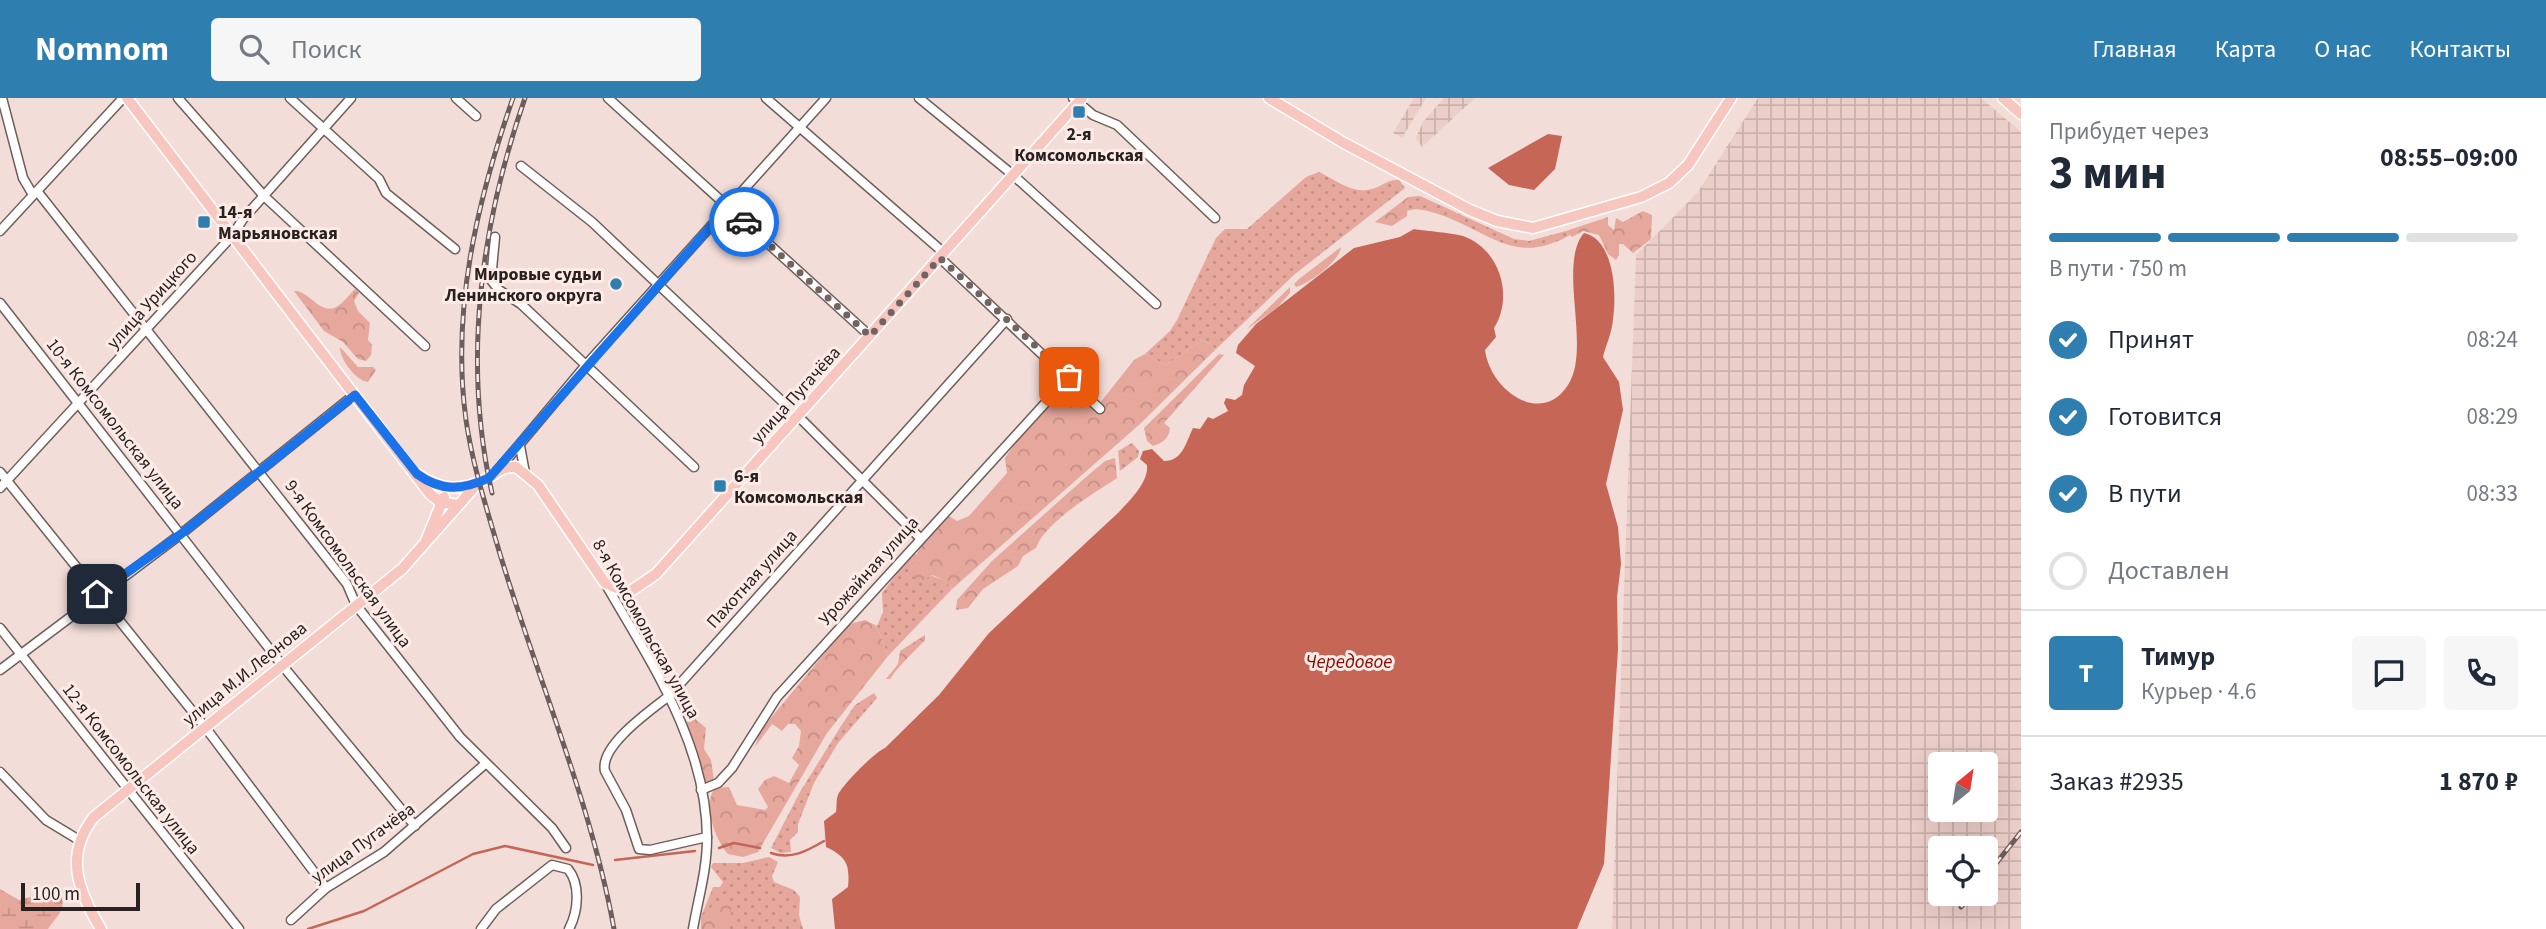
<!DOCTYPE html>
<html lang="ru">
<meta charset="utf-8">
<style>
:root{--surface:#fff;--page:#f6f6f7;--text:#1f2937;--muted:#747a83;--line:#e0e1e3;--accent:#2e7eaf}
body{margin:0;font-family:"Source Sans 3",sans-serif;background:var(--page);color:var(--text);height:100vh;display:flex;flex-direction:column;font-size:26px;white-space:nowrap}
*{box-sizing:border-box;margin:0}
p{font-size:23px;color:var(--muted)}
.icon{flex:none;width:38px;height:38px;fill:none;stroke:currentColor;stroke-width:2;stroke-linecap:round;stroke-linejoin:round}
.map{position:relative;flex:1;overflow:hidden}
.side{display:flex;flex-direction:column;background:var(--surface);width:525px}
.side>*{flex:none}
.needle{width:46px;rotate:30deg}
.tools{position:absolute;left:1928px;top:654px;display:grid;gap:14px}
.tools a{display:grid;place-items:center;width:70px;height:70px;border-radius:7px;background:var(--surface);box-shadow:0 7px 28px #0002;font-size:35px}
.scale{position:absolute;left:21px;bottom:18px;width:119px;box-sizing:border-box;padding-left:7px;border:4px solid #292120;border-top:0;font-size:19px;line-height:24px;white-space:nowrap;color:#292120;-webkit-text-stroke:5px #fdebe8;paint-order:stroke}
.pin{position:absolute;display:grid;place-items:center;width:60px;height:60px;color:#fff;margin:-30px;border-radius:14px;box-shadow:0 4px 10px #0006}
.courier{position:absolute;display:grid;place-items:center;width:70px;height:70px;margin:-35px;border:5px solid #1a73e8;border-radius:50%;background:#fff;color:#222;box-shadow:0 2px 9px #0007}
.overview em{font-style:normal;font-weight:700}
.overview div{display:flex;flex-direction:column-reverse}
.overview{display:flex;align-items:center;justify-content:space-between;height:119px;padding:0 28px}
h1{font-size:46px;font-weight:700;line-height:52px}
.bar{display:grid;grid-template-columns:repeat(4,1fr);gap:10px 7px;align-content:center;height:84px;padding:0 28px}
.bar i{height:9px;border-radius:5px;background:var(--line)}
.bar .selected{background:var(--accent)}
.bar p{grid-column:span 4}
.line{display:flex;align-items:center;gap:18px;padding:0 28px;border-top:2px solid var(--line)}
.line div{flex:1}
.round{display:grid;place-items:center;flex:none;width:74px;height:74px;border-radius:7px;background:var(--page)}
ol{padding:0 28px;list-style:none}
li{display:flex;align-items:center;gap:21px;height:77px}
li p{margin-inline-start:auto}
li .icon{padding:7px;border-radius:50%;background:var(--accent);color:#fff;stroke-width:4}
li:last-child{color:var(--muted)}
li i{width:38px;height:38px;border:4px solid var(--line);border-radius:50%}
header{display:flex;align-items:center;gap:42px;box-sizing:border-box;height:98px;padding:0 35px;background:var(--accent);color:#fff}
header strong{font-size:33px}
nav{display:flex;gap:38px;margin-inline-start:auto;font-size:24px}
.search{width:490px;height:63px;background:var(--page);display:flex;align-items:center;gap:18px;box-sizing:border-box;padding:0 24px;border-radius:7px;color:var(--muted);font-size:26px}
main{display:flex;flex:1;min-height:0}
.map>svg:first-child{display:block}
.industrial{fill:url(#industrial-grid);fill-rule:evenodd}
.grass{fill:url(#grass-dots)}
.forest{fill:url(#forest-crowns)}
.wetland{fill:url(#wetland-marsh)}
.water{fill:#c56657}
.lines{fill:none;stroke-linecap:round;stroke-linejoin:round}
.stream{stroke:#c56657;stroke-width:2.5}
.minor-casing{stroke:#6f5d59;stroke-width:11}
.major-casing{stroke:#fff;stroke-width:13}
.minor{stroke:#fff;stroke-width:8}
.major{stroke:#f7c7bf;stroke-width:10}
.rail-casing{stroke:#6b5e5c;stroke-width:5}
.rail{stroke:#fdebe8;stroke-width:2.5;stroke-dasharray:8;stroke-linecap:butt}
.done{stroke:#706361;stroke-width:7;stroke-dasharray:0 12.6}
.route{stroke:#1a73e8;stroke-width:9}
.poi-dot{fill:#2e7eaf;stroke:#fdebe8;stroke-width:2.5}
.labels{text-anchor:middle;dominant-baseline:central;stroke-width:6;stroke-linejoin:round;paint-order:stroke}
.poi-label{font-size:18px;font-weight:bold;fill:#292120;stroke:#fdebe8;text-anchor:start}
.street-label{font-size:18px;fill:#292120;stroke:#fdebe8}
.water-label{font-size:19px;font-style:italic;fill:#840a01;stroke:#fdebe8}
</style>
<header>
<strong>Nomnom</strong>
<div class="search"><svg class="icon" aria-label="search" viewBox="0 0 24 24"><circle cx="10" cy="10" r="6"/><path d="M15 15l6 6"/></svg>Поиск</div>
<nav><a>Главная</a><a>Карта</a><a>О нас</a><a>Контакты</a></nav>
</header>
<main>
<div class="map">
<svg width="2021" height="831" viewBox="0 0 2021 831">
<defs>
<pattern id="industrial-grid" width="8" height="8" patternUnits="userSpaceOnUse" patternTransform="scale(1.75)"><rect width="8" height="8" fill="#eccec8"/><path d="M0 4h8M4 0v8" fill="none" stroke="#cab1ac"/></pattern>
<pattern id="grass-dots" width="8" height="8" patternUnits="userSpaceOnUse" patternTransform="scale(1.75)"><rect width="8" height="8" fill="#e6a79c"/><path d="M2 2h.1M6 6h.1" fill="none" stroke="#c58f86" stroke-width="1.8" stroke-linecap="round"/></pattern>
<pattern id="forest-crowns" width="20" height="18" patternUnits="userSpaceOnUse" patternTransform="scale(1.75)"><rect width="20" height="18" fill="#e6a79c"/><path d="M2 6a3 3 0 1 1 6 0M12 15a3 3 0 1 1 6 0" fill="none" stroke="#c58f86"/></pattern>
<pattern id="wetland-marsh" width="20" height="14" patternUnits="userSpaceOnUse" patternTransform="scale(1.75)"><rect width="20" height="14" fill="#e6a79c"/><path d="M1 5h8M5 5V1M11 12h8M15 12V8" fill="none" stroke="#c58f86"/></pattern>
</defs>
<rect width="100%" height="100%" fill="#f3ddd9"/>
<!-- industrial -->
<g class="industrial">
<path d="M 1414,0 L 1426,0 L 1402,40 L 1393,35 Z"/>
<path d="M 1444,0 L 1475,0 L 1422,49 L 1416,40 L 1423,24 Z"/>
<path d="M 1758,0 L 1981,0 L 2021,34 L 2021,831 L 1612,831 L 1636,157 L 1698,94 ZM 1941,667 L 1986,667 L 1986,712 L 1941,712 ZM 1941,751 L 1986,751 L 1986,796 L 1941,796 Z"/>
</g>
<!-- grass -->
<g class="grass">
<path d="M 1319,74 C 1336,82 1353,97 1372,91 C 1383,88 1387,81 1399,82 L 1405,90 L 1295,176 L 1216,251 L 1203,242 L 1166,267 L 1145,256 L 1170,233 L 1177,222 L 1216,140 L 1225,131 L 1247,131 L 1306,79 Z"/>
<path d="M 1420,98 L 1514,141 L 1529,143 L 1566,133 L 1570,137 C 1514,169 1490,133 1438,116 C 1427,113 1418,109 1407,113 L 1408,99 Z"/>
<path d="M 1290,189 L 1290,195 L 1277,210 L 1247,231 Z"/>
<path d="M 1132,345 L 1139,353 L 1138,359 L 1120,373 L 1118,353 Z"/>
<path d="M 913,455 L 917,457 L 910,471 L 945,482 L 952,491 L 888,558 L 877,528 L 883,514 L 882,495 Z"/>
<path d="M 874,595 L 877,600 L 838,645 L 814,685 L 798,726 L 798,734 L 790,742 L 791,754 L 781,755 L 771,750 L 800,694 L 841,628 L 855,607 Z"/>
<path d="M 769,759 L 778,764 L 772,778 L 774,784 L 794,792 L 800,799 L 799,817 L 803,831 L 701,831 L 701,819 L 713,789 L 720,789 L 723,784 L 711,769 L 713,765 L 743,765 Z"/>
</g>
<!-- forest -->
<g class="forest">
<path d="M 1408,99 L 1407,118 L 1392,128 L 1375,124 Z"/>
<path d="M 1643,113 L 1652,117 L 1651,141 L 1633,155 L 1623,146 L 1619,146 L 1619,157 L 1616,162 L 1608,156 L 1599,137 L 1583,133 L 1572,139 L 1566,133 L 1608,119 L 1608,127 L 1614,132 L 1616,120 L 1623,124 Z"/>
<path d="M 1341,149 C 1340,163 1310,185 1296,189 L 1294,186 L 1299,181 Z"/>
<path d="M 355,191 L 359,195 L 354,203 L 358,213 L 370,225 L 368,242 L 372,247 L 371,257 L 366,263 L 358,261 L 343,244 L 324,233 L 294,193 C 308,192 319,215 334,210 C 341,208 349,197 355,191 Z"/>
<path d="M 1203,242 L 1216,251 L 1140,326 L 952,491 L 945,482 L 932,477 L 924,482 L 914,481 L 910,471 L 924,440 L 947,417 L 957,423 L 969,418 L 1007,375 L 1005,360 L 1023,334 L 1069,289 L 1096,310 L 1134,262 L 1145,256 L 1166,267 Z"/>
<path d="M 340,249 L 358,269 L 373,269 L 376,272 L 368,284 C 356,283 339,260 340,249 Z"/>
<path d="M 1219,256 L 1224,257 L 1164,325 L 1170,330 C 1169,341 1162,345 1153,348 L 1147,343 L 1144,330 Z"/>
<path d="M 1115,360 L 1117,380 C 1093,396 1045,424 1036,450 L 1023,458 L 1018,468 L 983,491 L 968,510 L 956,512 L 957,502 L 992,463 L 1086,379 L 1105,363 Z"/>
<path d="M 865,522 L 877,528 L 888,558 L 827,635 L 758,754 L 743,759 L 728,756 C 716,744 701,704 716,690 L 729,689 L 737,707 L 765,712 L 768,709 L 758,691 L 765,682 L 774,678 L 789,685 L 799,667 L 792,660 L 799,648 L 801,633 L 795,626 L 788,626 L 782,633 L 772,626 L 755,649 L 760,633 L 845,531 L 853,525 Z"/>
<path d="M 925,537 L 925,542 C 913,555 900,566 890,581 L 886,581 L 898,566 L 900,553 Z"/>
<path d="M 691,621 L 695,621 L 706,630 L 704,651 L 711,662 L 714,682 L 710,686 L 703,684 L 685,625 Z"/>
<path d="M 723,801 L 731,806 L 731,816 L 723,831 L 704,831 L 701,819 L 711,809 L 720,809 Z"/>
</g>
<!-- wetland -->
<path class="wetland" d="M 0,791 L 19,802 L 57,792 C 70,809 58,816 48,831 L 0,831 Z"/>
<!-- water -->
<g class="water">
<path d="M 1548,36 L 1562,38 L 1555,71 L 1534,92 L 1509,87 L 1488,70 Z"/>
<path d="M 1414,131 C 1426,133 1453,135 1463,138 C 1500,151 1514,198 1494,230 L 1496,239 L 1485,252 C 1490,292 1541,329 1568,287 C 1592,250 1557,167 1584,135 C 1614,141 1617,195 1613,221 C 1612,235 1606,246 1603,259 L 1619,284 L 1623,312 L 1606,386 L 1618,429 L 1621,466 L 1617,499 L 1618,551 L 1604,766 L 1577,831 L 835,831 L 832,801 L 848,789 C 850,767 847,759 826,749 L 824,723 L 836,714 C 837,709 836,701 838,697 C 842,687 876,653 885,650 L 939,597 L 989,535 L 1119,414 C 1130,402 1149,384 1147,367 L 1140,361 L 1143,353 L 1152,351 L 1164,363 C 1183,363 1186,344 1193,330 L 1200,331 L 1208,319 L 1213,321 L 1228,313 L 1224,305 L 1226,300 L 1235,302 L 1242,297 L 1244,287 L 1255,268 L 1236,255 L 1238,247 L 1256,226 L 1354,150 L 1400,139 Z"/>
</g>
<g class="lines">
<!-- stream -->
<g class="stream">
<path d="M 719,750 L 734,745 L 760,750"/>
<path d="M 771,755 C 791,762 807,753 824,743"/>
<path d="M 615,762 L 695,753"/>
<path d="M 308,831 L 364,813 L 473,756 L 505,748 L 593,767"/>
</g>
<!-- minor casing -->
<g class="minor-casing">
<g id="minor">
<path d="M 2,0 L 23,80 L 33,97"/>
<path d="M 178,0 L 264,98 L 425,248"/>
<path d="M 290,0 L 379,81 L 386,95 L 455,151"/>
<path d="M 456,0 L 476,18"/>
<path d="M 608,0 L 870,238"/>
<path d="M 766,0 L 944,155"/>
<path d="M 919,0 L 1013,77 L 1156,206"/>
<path d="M 1073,0 L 1093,17 L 1117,27 L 1215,120"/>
<path d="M 521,68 L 592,124 L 785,306"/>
<path d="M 37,93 L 310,439 L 347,486 L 356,507 L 460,639 L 552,730 L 566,750"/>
<path d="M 0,133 L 123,0"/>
<path d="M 495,139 L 491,182 L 499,192 L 521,206 L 694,369"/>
<path d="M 940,160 L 1100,311"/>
<path d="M 0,205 L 282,567 L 415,728"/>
<path d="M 798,318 L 920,440"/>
<path d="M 520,348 L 525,375"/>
<path d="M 498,372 L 586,267 L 826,0"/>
<path d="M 0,374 L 205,629 L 326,790"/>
<path d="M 0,390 L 232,138 L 243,121 L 351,0"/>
<path d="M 605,485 C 651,565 707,646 707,741 C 707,772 698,801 693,831"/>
<path d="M 0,530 L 239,831"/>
<path d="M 0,572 L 181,436 L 354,297"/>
<path d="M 0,674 L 46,722 L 79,742"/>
<path d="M 701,692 L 718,685 L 732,670 L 777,599 L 1069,279"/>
<path d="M 707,739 L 650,752 L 639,751 L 626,712 L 605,673 C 599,648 651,612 669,598 L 1007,221"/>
<path d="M 291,822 L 326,790 L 384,754 L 485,666"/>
<path d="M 481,831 L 496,811 L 552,767 L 568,771 C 581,787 578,814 569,831"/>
</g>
</g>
<!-- major casing -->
<g class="major-casing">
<g id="major">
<path d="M 127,0 L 430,396 L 440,404 L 458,407"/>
<path d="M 1269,0 L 1344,45 L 1470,112 L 1497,123 L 1533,130 L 1641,99 L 1669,85 L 1688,67 L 1731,0"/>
<path d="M 2003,0 L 2021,16"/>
<path d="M 417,376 C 440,392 460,394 486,381 C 497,375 502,368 516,369 L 538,387 L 605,485 L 628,495 L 656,476 L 1082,0"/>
<path d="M 426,443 L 444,399"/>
<path d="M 101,831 C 78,793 64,757 94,719 L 402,471 L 478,385"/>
</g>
</g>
<!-- minor -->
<use href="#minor" class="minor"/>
<!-- major -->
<use href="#major" class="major"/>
<!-- rail casing -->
<g class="rail-casing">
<g id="rail">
<path d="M 513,0 C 477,103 451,212 466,322 C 472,364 485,405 497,446 C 534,572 591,703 614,831"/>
<path d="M 492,395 C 462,263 481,126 525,0"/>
<path d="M 1986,778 L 2021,734"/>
<path d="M 1961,809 L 1972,796"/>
</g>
</g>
<!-- rail -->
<use href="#rail" class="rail"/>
</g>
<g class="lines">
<!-- done -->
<path class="done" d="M 744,124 L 870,238 L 940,160 L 1069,279"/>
<!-- route -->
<path class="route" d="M 97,496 L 181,436 L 355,297 L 417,376 C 442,394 462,392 489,380 L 727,110 L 744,124"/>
</g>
<!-- markers -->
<g class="poi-dot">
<rect x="1072" y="7" width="14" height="14" rx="3.5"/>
<rect x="197" y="117" width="14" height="14" rx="3.5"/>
<circle cx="616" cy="186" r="7"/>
<rect x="713" y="381" width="14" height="14" rx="3.5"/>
</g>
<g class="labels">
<!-- poi labels -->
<g class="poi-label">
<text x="1079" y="36" text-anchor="middle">2-я<tspan x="1079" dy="21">Комсомольская</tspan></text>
<text x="218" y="114">14-я<tspan x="218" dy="21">Марьяновская</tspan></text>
<text x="602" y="176" text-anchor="end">Мировые судьи<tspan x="602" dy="21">Ленинского округа</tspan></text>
<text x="734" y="378">6-я<tspan x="734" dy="21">Комсомольская</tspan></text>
</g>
<!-- street labels -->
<g class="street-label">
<text transform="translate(152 202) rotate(-48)">улица Урицкого</text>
<text transform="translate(796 297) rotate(-48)">улица Пугачёва</text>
<text transform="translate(115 326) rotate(52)">10-я Комсомольская улица</text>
<text transform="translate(348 466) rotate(54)">9-я Комсомольская улица</text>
<text transform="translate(869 473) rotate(-48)">Урожайная улица</text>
<text transform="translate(752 481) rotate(-48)">Пахотная улица</text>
<text transform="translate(646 531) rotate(61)">8-я Комсомольская улица</text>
<text transform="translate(245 576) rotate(-39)">улица М.И.Леонова</text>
<text transform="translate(131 671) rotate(52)">12-я Комсомольская улица</text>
<text transform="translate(363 745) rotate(-36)">улица Пугачёва</text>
</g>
<!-- water labels -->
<g class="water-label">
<text x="1349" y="564">Чередовое</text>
</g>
</g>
</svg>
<div class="tools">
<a><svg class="needle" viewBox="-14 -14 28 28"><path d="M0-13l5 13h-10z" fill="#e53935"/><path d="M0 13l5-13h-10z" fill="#747a83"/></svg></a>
<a><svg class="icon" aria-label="locate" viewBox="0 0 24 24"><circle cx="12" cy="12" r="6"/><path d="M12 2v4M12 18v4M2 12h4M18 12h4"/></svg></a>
</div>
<div class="scale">100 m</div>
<div class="pin" style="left:1069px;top:279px;background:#ea580c"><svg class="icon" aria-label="bag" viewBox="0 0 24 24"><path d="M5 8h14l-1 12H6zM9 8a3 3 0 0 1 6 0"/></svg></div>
<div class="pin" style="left:97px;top:496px;background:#1f2937"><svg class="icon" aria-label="home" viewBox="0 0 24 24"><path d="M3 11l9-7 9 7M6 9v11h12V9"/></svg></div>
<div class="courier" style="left:744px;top:124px"><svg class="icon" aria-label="car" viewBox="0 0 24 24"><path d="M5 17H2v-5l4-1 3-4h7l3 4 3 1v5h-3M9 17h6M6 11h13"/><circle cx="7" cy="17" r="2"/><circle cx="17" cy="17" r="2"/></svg></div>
</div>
<section class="side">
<div class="overview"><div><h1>3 мин</h1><p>Прибудет через</p></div><em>08:55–09:00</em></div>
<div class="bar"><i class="selected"></i><i class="selected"></i><i class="selected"></i><i></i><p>В пути · 750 m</p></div>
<ol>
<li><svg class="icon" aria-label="check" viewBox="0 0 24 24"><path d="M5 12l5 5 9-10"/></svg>Принят<p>08:24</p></li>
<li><svg class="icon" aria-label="check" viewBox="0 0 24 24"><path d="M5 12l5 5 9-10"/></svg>Готовится<p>08:29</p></li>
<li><svg class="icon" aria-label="check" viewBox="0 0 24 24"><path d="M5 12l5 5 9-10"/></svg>В пути<p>08:33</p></li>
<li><i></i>Доставлен</li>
</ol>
<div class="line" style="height:126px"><b class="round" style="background:var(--accent);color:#fff">Т</b><div><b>Тимур</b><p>Курьер · 4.6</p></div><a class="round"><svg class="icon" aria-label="chat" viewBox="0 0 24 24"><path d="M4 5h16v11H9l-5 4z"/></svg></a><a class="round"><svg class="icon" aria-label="phone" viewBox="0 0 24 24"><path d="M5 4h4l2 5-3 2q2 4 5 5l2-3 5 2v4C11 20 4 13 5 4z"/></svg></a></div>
<div class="line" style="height:91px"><div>Заказ #2935</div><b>1 870 ₽</b></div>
</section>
</main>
